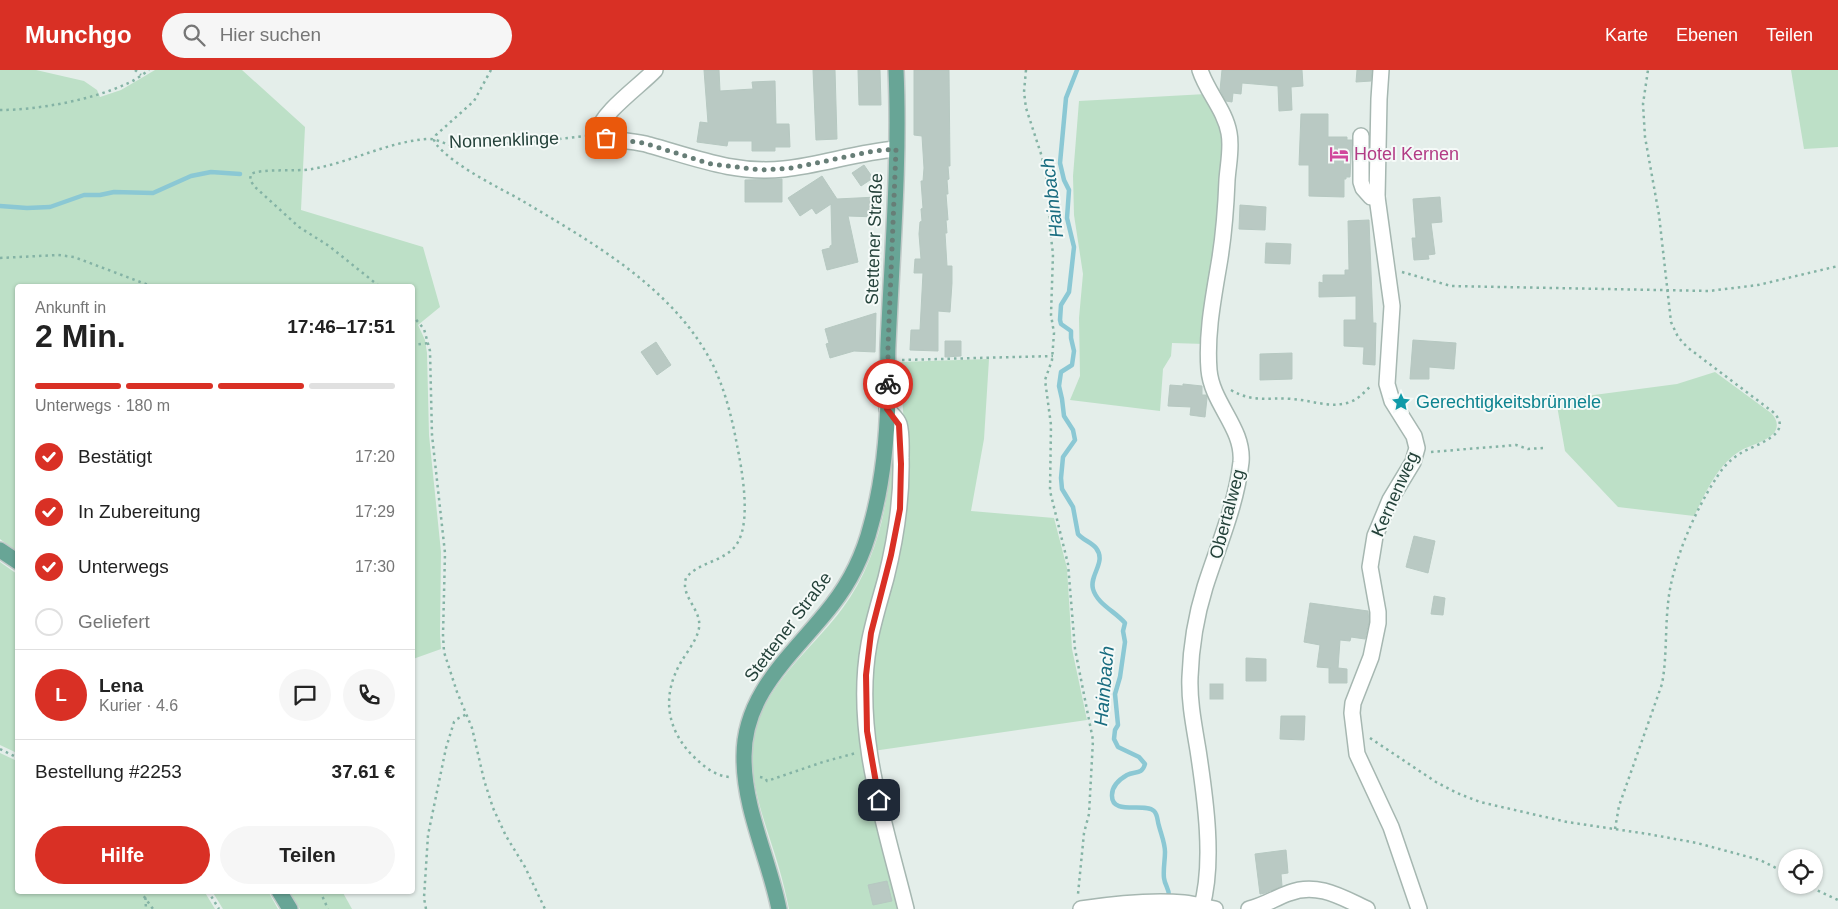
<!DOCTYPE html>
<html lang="de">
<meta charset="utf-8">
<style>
:root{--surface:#fff;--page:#f6f6f6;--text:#222;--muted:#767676;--line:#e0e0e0;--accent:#d93025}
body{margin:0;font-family:Arial,sans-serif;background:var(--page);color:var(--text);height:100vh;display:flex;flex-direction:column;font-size:19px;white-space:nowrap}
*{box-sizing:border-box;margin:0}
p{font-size:16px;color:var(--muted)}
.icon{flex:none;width:28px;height:28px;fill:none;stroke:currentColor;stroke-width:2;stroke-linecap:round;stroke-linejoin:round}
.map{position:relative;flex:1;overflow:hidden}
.sheet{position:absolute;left:15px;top:214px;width:400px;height:610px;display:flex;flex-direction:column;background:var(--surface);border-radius:5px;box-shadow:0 1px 4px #0004}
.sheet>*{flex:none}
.tools{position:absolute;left:1778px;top:779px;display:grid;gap:10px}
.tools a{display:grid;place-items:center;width:45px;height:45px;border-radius:50%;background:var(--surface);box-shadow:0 1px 4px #0004;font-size:25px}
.pin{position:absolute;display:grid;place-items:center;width:42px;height:42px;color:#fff;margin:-21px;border-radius:10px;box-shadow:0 2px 8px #0006}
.courier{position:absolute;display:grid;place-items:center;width:50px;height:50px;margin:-25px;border:4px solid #d93025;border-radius:50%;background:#fff;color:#222;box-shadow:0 1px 6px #0007}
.headline em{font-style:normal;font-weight:700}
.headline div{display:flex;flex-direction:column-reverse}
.headline{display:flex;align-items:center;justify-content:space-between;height:85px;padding:0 20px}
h1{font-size:32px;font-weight:700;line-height:38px}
.bar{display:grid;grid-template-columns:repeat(4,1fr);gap:8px 5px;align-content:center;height:60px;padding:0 20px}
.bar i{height:6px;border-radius:4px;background:var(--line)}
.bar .selected{background:var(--accent)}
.bar p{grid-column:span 4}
.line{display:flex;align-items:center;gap:12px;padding:0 20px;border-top:1px solid var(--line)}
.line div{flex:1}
.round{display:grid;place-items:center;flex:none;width:52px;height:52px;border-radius:26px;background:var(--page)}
ol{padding:0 20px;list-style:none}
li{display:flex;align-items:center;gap:15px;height:55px}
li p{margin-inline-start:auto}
li .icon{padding:5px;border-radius:50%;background:var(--accent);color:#fff;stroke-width:4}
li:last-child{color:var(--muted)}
li i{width:28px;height:28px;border:2px solid var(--line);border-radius:50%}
.action{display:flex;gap:10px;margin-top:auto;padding:10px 20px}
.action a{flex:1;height:58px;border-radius:30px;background:var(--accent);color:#fff;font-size:20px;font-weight:700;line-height:58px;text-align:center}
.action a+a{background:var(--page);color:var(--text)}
header{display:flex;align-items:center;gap:30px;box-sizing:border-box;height:70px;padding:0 25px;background:var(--accent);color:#fff}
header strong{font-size:24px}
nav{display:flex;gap:28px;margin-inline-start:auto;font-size:18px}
.search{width:350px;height:45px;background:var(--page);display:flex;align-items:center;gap:12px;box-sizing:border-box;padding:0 18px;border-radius:28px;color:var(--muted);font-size:19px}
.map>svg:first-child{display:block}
.green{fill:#bde0c7}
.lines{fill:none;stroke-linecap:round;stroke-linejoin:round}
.stream{stroke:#8bc8d4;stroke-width:4.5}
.building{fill:#b9c9c3;stroke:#b6c8c1}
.minor-casing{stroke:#a6b7b1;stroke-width:18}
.major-casing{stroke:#c1cac8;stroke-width:18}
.path{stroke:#84b3a5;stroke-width:2.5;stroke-dasharray:2.5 4;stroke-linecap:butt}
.minor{stroke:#fff;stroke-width:15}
.major{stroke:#68a596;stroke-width:15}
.done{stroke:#677e77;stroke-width:5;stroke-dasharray:0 9}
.route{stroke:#d93025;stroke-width:6}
.labels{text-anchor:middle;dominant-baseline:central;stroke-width:4;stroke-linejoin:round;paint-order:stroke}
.street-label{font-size:18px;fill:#234139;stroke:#f5faf8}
.hotel-label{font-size:18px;fill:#b23c85;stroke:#f5faf8;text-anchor:start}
.culture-label{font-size:18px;fill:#0d838f;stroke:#f5faf8;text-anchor:start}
.water-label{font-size:19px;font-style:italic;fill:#1a6d80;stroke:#f5faf8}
</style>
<header>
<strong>Munchgo</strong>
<div class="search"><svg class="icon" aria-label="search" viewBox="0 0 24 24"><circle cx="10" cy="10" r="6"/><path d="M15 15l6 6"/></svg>Hier suchen</div>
<nav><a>Karte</a><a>Ebenen</a><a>Teilen</a></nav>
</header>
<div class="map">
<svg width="1838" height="839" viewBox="0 0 1838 839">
<rect width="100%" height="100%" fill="#e4eeea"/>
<!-- green -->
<g class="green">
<path d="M 0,0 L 36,0 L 84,11 L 97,20 L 100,27 L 121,20 L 155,0 L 242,0 L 305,57 L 301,140 L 423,177 L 440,237 L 418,255 L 425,270 L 427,283 L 429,365 L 441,482 L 440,564 L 441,579 L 413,589 L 412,216 L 18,216 L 17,482 L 0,469 Z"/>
<path d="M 1791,0 L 1838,0 L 1838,77 L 1804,79 Z"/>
<path d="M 1206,24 L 1226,63 L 1205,274 L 1172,273 L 1171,286 L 1163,299 L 1160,341 L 1070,330 L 1080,306 L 1079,248 L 1083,204 L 1074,145 L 1073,106 L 1079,31 Z"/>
<path d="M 989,289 L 984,369 L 971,441 L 1054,448 L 1067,498 L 1072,579 L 1087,650 L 873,681 L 869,624 L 904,356 L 900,292 Z"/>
<path d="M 1715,302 L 1771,343 C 1777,349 1779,356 1774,363 C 1766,372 1750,375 1740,381 C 1716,396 1706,423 1694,446 L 1618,437 L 1565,381 L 1556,330 L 1677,314 Z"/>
<path d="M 893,364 L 897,423 L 863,596 L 902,839 L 789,839 C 786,825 783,812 779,798 C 768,759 748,715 753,673 C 761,616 810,582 842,539 C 880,488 890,426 893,364 Z"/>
<path d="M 0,492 L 17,504 L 17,683 L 0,675 Z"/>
<path d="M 0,683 L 17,691 L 18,821 L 204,821 L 215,839 L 0,839 Z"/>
<path d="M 212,821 L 268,821 L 278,839 L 223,839 Z"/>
<path d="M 289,821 L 342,821 L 352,839 L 300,839 Z"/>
</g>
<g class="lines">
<!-- stream -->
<g class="stream">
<path d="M 1077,0 L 1066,28 L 1060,93 L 1064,110 L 1069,120 L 1067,148 L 1074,177 L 1069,222 L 1061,235 L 1060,250 L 1061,254 L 1071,261 L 1071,268 L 1074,281 L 1072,295 L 1061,302 L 1059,316 L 1062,329 L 1064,346 L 1073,360 L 1075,370 L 1063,387 L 1061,408 L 1062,419 L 1073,437 L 1078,464 C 1083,470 1091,472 1096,478 C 1107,492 1089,505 1093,519 C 1097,534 1116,542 1125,553 L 1123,561 L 1125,572 L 1120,607 L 1115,624 L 1118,655 L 1115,660 L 1114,669 L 1118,677 L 1139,687 L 1145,694 C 1142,705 1135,701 1127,705 C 1120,709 1112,716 1112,725 C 1111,746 1145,732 1154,741 C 1158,745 1157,750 1159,756 C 1161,764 1165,773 1165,782 C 1165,791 1163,799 1164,808 C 1165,816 1169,818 1169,826"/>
<path d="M 0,136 L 27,138 L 50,137 L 84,125 L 100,125 L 114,122 L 153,123 L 191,106 L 211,102 L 240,104"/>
</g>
</g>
<!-- building -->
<g class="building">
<path d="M 704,0 L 719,0 L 720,21 L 753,19 L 752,12 L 775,11 L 776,54 L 789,54 L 790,77 L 775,77 L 775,81 L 752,81 L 752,71 L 728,71 L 727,76 L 697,72 L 700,52 L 708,53 Z"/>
<path d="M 813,0 L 835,0 L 837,69 L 816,70 Z"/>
<path d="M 858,0 L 880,0 L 881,35 L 859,35 Z"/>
<path d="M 914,0 L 949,0 L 950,96 L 948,96 L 949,109 L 947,110 L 948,124 L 946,124 L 948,150 L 946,150 L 947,163 L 945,163 L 947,196 L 952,196 L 952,213 L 950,242 L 938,241 L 938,281 L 910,280 L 911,260 L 920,260 L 923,203 L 914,203 L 915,189 L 921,189 L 919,164 L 920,152 L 922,151 L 921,139 L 923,138 L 921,111 L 923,111 L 924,98 L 922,66 L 914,65 Z"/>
<path d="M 1222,0 L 1302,0 L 1303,16 L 1291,17 L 1292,40 L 1279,41 L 1278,16 L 1242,13 L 1241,24 L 1233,23 L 1232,32 L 1226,31 L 1220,20 Z"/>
<path d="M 1357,0 L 1372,0 L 1371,11 L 1356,12 Z"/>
<path d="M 1301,44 L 1328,44 L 1328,67 L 1347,67 L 1347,70 L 1352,70 L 1350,107 L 1346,107 L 1346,109 L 1344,109 L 1344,127 L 1309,126 L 1309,95 L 1299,95 Z"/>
<path d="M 864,95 L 873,108 L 861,116 L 852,103 Z"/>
<path d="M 822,106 L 837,129 L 877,127 L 877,147 L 848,146 L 858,192 L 827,200 L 822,180 L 830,178 L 830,176 L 832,175 L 831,134 L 816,144 L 812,138 L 800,146 L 788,128 Z"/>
<path d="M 782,109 L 782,132 L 745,132 L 745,110 Z"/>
<path d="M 1440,127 L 1442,152 L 1431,153 L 1435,184 L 1428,185 L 1429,189 L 1414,190 L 1412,168 L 1416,168 L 1413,129 Z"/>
<path d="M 1240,135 L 1266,137 L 1265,160 L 1239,159 Z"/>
<path d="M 1369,150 L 1373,253 L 1376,253 L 1375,295 L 1363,294 L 1364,277 L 1344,276 L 1344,250 L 1356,250 L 1356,226 L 1319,227 L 1319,212 L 1323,213 L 1323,205 L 1345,205 L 1345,200 L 1349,200 L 1348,151 Z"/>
<path d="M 1266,173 L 1291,174 L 1290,194 L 1265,193 Z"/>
<path d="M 876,243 L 875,282 L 854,281 L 830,288 L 826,274 L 829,273 L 825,259 Z"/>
<path d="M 1413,270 L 1456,273 L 1454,299 L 1429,297 L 1429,309 L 1410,309 Z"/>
<path d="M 945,271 L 961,271 L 961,286 L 945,287 Z"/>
<path d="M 656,272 L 671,295 L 657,305 L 641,282 Z"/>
<path d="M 1292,283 L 1292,309 L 1260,310 L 1260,284 Z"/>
<path d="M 1183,314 L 1202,316 L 1202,325 L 1206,325 L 1207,328 L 1205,347 L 1190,345 L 1191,337 L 1168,336 L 1170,315 L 1183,316 Z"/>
<path d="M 1414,466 L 1435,471 L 1428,503 L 1406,497 Z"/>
<path d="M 1434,526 L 1445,528 L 1443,545 L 1431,544 Z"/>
<path d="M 1310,533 L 1368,541 L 1369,552 L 1365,569 L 1351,567 L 1350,571 L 1340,570 L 1338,598 L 1347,599 L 1347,613 L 1329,613 L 1329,598 L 1331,598 L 1317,597 L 1320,575 L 1304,572 Z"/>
<path d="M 1246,588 L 1266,589 L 1266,611 L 1246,611 Z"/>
<rect x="1210" y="614" width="13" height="15"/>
<path d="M 1281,646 L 1305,646 L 1304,670 L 1280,669 Z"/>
<path d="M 1286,780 L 1288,803 L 1281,804 L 1282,816 L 1265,823 L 1260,824 L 1255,784 Z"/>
<path d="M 887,811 L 892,831 L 873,835 L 868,815 Z"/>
</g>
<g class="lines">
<!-- minor casing -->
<g class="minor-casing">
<g id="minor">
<path d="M 655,0 C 641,15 601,43 598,62 L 601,65 C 615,72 634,70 649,75 C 696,88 734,104 784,99 C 822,95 858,82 896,79"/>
<path d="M 1200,0 C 1207,22 1225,40 1229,63 C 1232,78 1228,95 1227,110 C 1226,136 1224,162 1220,188 C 1214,225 1206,262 1209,300 C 1212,334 1244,358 1241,392 C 1236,436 1218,476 1205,517 C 1196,546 1191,577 1190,607 C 1189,631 1194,656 1198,680 C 1205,726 1215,794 1201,839"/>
<path d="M 1381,0 L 1379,29 L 1377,127 L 1392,236 L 1387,314 L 1392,331 L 1414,366 L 1417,378 L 1413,392 L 1390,430 L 1375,466 L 1370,497 L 1378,542 L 1378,553 L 1371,587 L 1353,633 L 1352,643 L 1357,684 L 1391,757 L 1419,839"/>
<path d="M 1361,66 L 1361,112 L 1363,118 L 1371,127 L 1377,127"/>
<path d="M 887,339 C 891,344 897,348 899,354 C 902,364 901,377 901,388 C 902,429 896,468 886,508 C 880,530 873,552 869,574 C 853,662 885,754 906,839"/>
<path d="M 1081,839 C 1114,834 1150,830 1184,833 C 1194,834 1205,837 1215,839"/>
<path d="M 1249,839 C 1263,836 1275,828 1289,823 C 1317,812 1341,827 1367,839"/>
</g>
</g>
<!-- major casing -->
<g class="major-casing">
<g id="major">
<path d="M 0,480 L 18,492"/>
<path d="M 279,821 L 290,839"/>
<path d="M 779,839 C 769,789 744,740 744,688 C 743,622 795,583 832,535 C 850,512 864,483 871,455 C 882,416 887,369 888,328 C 889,310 887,293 888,275 C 892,184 900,91 896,0"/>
</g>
</g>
<!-- path -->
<g class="path">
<path d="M 135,0 L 141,5"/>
<path d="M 491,0 L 474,31 L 436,65 L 434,70 L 436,74 C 454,96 496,116 521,130 C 593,173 674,218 713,295 C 725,320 732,348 737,375 C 742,400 751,449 738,472 C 727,492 699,491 686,508 C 680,527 702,539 699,558 C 697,570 687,582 681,592 C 662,625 666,657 691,684 C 702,695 714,706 730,707"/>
<path d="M 1026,0 L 1024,22 L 1026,38 L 1042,87 L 1049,120 L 1050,159 L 1053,184 L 1051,245 L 1054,263 L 1052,290 L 1045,310 L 1051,355 L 1050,421 L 1068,494 L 1075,579 L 1093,670 L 1089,744 L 1084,763 L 1078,824"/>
<path d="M 0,40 C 37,40 92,30 126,14 C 134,11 142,5 149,0"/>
<path d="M 0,188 L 58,185 L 74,187 L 151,216"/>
<path d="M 1402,202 L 1451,216 L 1709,221 L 1758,215 L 1838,196"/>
<path d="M 379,216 L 329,176 L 299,157 L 255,117 L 250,110 L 251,104 C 262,98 296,102 312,99 C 352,92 387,72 427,69 C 438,68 446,76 457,76 L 532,72 L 585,66"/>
<path d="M 412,245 L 424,259 L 430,281 L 432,365 L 445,483 L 443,565 L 444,582 L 457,622 L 472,658 L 484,710 L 493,738 L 506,766 L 525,797 L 545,839"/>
<path d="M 412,275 L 429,273"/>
<path d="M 902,290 L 1053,286"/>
<path d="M 1231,320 C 1253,333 1269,327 1292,329 C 1311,330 1331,339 1350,332 C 1359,329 1365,321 1372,315"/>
<path d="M 1431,382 L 1516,375 L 1528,379 L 1543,378"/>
<path d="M 1370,668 L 1436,712 L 1457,723 L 1480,732 L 1567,752 L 1648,764 L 1697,773 L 1760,790 L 1786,803"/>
<path d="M 0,679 L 18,688"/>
<path d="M 760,707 L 765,708 L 767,711 L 823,692 L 856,683"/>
<path d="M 1615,759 L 1619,736 L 1662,614 C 1667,587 1665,561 1668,534 C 1671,495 1695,440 1717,407 C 1723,397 1731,389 1741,383 C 1754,375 1796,364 1773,342 L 1687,277 L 1678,267 L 1671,252 L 1659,145 L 1645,67 L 1643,34 L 1648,0"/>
<path d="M 1806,815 L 1838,830"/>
<path d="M 140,821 L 153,839"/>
<path d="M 145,821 L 146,839"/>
<path d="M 208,821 L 219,839"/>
<path d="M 320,821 L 328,839"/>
<path d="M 426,839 L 424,828 L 428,765 L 446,678 L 454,652 L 457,649 L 467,644"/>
</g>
<!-- minor -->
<use href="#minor" class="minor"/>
<!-- major -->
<use href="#major" class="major"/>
</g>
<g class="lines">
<!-- done -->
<path class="done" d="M 606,68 L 644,73 L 711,94 L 762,100 L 792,98 L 874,81 L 896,79 L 888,277 L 888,314"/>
<!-- route -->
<path class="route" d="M 879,730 L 867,661 L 866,605 L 871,563 L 891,485 L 900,439 L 901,394 L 899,355 L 887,339 L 888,314"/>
</g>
<!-- icons -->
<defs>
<g id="hotel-bare" transform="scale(1.5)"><path d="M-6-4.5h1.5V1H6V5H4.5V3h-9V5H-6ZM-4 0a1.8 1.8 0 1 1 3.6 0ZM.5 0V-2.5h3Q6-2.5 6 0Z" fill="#d1479c" stroke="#f5faf8" stroke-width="2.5" paint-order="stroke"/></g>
<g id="sight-bare" transform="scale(1.5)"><path d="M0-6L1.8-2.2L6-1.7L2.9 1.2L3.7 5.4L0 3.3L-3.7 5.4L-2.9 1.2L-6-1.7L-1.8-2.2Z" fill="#0f9aa8" stroke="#f5faf8" stroke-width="2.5" paint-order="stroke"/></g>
</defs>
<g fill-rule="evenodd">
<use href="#hotel-bare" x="1339" y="84"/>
<use href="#sight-bare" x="1401" y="332"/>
</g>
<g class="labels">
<!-- street labels -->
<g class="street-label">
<text transform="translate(504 70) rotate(-2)">Nonnenklinge</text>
<text transform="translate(874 169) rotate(-88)">Stettener Straße</text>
<text transform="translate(1395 424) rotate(-66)">Kernenweg</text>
<text transform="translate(1227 444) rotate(-75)">Obertalweg</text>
<text transform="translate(788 557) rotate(-53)">Stettener Straße</text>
</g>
<!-- hotel labels -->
<g class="hotel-label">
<text x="1354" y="84">Hotel Kernen</text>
</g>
<!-- culture labels -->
<g class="culture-label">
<text x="1416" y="332">Gerechtigkeitsbrünnele</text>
</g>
<!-- water labels -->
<g class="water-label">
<text transform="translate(1052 128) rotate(-97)">Hainbach</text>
<text transform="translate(1104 616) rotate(-85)">Hainbach</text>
</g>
</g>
</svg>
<div class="tools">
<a><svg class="icon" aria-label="locate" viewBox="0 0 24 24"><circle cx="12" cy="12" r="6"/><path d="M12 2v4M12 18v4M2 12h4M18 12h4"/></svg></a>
</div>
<div class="pin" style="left:606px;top:68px;background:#ea580c"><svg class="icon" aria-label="bag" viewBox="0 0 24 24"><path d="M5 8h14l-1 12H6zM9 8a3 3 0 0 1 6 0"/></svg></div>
<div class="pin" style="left:879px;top:730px;background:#1f2937"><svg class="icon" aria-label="home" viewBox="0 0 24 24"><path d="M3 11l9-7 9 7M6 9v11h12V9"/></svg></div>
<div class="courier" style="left:888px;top:314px"><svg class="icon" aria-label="bike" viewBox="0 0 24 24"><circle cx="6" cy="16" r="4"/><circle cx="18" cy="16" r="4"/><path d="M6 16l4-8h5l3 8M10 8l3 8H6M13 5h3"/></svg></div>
<section class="sheet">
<div class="headline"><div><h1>2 Min.</h1><p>Ankunft in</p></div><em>17:46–17:51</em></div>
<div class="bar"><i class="selected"></i><i class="selected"></i><i class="selected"></i><i></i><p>Unterwegs · 180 m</p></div>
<ol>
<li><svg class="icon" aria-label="check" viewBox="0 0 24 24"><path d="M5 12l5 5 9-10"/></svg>Bestätigt<p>17:20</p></li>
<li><svg class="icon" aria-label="check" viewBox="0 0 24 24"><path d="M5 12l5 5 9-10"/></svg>In Zubereitung<p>17:29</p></li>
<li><svg class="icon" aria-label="check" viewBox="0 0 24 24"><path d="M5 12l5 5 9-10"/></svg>Unterwegs<p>17:30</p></li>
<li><i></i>Geliefert</li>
</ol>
<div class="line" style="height:90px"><b class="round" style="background:var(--accent);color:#fff">L</b><div><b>Lena</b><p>Kurier · 4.6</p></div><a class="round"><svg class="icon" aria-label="chat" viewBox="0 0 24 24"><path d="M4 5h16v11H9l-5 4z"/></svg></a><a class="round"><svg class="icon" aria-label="phone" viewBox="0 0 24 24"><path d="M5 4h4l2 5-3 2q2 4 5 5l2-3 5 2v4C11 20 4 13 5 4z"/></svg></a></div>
<div class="line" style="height:65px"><div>Bestellung #2253</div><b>37.61 €</b></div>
<div class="action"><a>Hilfe</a><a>Teilen</a></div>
</section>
</div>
